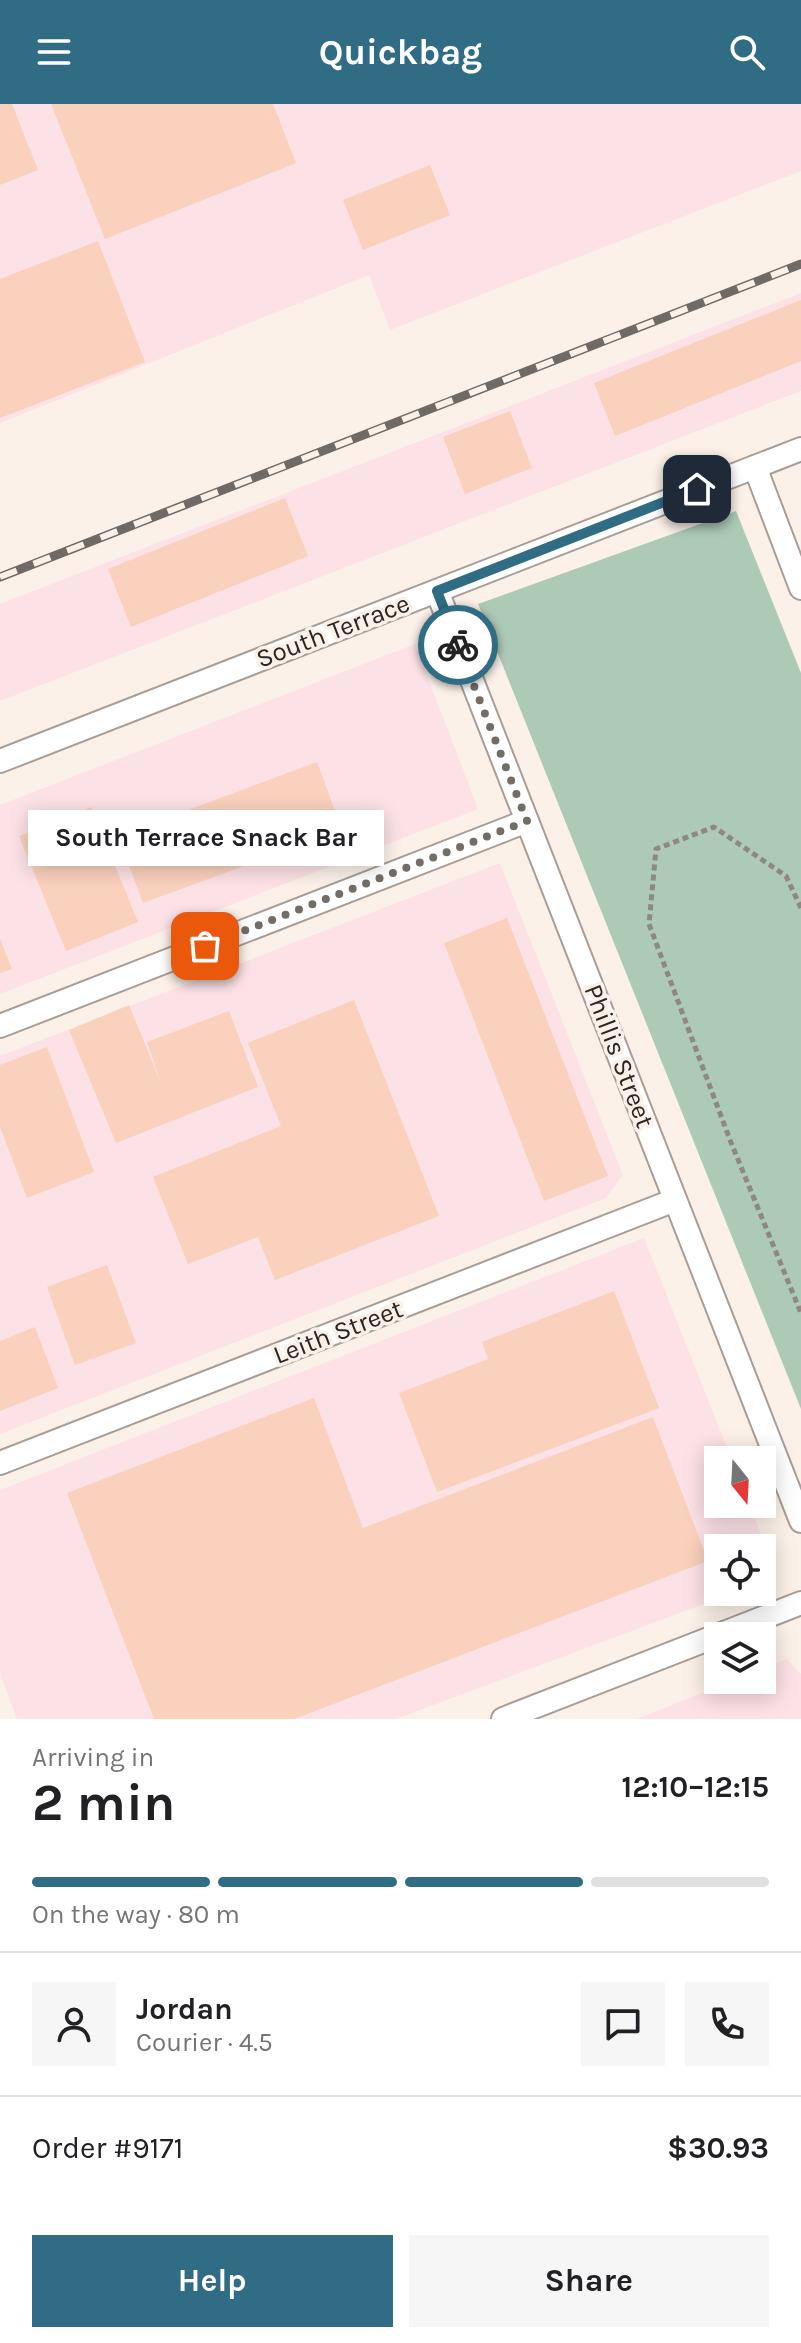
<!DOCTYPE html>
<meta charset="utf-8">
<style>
:root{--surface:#fff;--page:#f6f6f6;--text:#202124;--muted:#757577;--line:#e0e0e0;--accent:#306d84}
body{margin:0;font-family:Karla,sans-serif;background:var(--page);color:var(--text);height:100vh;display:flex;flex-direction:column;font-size:30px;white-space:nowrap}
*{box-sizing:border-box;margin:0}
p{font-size:26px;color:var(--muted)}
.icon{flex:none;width:44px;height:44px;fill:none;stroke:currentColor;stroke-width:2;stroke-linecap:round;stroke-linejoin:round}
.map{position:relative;height:1615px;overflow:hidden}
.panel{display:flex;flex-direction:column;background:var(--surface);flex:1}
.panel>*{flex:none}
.needle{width:52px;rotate:162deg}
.controls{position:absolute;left:704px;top:1342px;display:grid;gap:16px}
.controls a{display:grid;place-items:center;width:72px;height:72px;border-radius:0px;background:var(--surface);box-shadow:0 4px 20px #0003;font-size:40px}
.pin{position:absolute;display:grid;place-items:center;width:68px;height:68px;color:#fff;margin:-34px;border-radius:16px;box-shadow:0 4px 12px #0006}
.courier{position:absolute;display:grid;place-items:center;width:80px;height:80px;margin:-40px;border:6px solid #306d84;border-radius:50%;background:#fff;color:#222;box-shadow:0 2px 10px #0007}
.bubble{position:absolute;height:56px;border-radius:0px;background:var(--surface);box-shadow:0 4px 20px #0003;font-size:26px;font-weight:700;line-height:56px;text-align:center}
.overview em{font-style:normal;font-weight:700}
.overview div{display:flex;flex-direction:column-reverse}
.overview{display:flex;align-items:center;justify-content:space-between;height:136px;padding:0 32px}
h1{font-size:52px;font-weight:700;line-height:60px}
.bar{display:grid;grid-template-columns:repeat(4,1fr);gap:12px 8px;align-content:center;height:96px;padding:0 32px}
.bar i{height:10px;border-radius:6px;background:var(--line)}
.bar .current{background:var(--accent)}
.bar p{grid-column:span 4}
.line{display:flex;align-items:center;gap:20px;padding:0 32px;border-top:2px solid var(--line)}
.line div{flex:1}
.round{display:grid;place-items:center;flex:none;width:84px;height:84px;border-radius:0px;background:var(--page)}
.cta{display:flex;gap:16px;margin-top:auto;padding:16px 32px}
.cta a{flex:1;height:92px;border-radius:0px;background:var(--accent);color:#fff;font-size:32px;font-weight:700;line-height:92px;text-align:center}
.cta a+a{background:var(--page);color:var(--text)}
header{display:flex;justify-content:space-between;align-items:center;height:104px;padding:0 32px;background:var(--accent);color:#fff;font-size:36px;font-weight:700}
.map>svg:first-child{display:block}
.industrial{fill:#fce1e6}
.green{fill:#adcab7}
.building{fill:#f9d1bc}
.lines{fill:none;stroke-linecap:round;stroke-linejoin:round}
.minor-casing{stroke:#a89e97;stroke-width:26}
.path{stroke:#8e8782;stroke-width:5;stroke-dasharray:6 4;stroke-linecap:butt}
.minor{stroke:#fff;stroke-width:22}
.rail-casing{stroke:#706a66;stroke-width:9}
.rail{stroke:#fbf1e9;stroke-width:6;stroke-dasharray:18;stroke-linecap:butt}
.done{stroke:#736d68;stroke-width:8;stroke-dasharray:0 14.4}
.route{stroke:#306d84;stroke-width:10}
.labels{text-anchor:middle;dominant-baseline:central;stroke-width:7;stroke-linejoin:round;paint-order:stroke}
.street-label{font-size:26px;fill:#2a2623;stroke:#fbf1e9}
</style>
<header><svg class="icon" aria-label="menu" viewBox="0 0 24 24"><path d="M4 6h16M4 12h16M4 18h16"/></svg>Quickbag<svg class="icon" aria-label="search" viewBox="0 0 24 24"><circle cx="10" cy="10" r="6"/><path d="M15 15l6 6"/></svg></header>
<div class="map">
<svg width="801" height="1615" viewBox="0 0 801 1615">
<rect width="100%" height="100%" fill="#fbf1e9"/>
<!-- industrial -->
<g class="industrial">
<path d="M 0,0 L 801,0 L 801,67 L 390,226 L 369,171 L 0,319 Z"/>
<path d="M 801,189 L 801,287 L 0,597 L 0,500 Z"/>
<path d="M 415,540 L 478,705 L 0,890 L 0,701 Z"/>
<path d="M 500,759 L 623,1071 L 606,1094 L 0,1330 L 0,952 Z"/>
<path d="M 644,1134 L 732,1356 L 718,1356 L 718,1400 L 749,1400 L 773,1460 L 762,1471 L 762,1444 L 718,1444 L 718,1488 L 736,1488 L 396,1615 L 17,1615 L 0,1570 L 0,1386 Z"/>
<path d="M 787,1555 L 801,1570 L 801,1615 L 637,1615 L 734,1576 L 762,1576 L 762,1565 Z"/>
</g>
<!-- green -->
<path class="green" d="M 736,407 L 801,569 L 801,1305 L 478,500 Z"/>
<!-- building -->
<g class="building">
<path d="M 0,0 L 12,0 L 38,66 L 0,81 Z"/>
<path d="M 51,0 L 273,0 L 296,59 L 105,135 Z"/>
<path d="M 430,61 L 450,111 L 363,146 L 343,96 Z"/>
<path d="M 98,137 L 145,258 L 0,314 L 0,175 Z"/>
<path d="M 801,196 L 801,257 L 615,332 L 594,279 Z"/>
<path d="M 510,307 L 532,364 L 465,390 L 443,333 Z"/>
<path d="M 285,394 L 308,452 L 131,523 L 108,465 Z"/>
<path d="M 317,658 L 342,726 L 143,799 L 119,735 L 156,718 Z"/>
<path d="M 91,703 L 138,818 L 66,847 L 19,732 Z"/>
<path d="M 507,814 L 608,1072 L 544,1097 L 444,839 Z"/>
<path d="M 0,835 L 12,865 L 0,869 Z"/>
<path d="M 354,896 L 439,1112 L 275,1176 L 258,1133 L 188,1160 L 153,1073 L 281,1022 L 248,939 Z"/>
<path d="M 129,901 L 161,979 L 147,938 L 229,907 L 258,983 L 116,1039 L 69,926 Z"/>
<path d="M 47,943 L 94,1068 L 27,1094 L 0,1023 L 0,961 Z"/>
<path d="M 107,1161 L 136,1239 L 75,1261 L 47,1183 Z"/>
<path d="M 614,1187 L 659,1304 L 437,1388 L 399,1289 L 488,1255 L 482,1238 Z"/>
<path d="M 35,1223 L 58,1284 L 0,1307 L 0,1237 Z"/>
<path d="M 314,1294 L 363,1424 L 653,1313 L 708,1457 L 294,1615 L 154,1615 L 67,1389 Z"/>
</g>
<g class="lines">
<!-- minor casing -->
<g class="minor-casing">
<g id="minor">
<path d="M 755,363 L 801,484"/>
<path d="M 437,487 L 801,1417"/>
<path d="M 0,657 L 801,345"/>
<path d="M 0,922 L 527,717"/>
<path d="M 0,1359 L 675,1096"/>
<path d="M 503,1615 L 801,1499"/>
</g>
</g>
<!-- path -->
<path class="path" d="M 801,804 L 786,772 L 714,723 L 656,745 L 649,820 L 730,1036 L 801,1209"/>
<!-- minor -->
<use href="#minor" class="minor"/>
<!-- rail casing -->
<g class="rail-casing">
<path id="rail" d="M 0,473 L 801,160"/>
</g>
<!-- rail -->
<use href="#rail" class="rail"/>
</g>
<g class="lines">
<!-- done -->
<path class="done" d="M 205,842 L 527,717 L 458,541"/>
<!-- route -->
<path class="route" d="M 458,541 L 437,487 L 697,385"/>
</g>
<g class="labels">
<!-- street labels -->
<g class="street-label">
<text transform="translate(333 527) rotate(-21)">South Terrace</text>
<text transform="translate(619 952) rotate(69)">Phillis Street</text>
<text transform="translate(338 1228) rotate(-21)">Leith Street</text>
</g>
</g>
</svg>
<div class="controls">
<a><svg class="needle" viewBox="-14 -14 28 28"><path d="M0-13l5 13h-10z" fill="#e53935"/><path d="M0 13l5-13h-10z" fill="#757577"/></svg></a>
<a><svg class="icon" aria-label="locate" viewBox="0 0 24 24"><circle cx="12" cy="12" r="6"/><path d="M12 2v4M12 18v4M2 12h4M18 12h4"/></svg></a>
<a><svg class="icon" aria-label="layers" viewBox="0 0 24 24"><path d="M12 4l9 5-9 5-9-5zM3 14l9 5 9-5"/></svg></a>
</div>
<div class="pin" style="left:205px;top:842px;background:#ea580c"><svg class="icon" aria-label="bag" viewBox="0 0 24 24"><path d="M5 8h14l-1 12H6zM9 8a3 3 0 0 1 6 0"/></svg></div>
<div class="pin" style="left:697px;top:385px;background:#1f2937"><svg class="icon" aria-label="home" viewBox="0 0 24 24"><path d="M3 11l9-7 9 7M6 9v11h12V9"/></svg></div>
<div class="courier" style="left:458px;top:541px"><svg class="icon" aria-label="bike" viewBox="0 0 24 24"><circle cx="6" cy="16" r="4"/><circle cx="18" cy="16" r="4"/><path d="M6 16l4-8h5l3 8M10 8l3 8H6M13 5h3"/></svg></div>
<div class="bubble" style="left:28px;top:706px;width:356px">South Terrace Snack Bar</div>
</div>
<section class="panel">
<div class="overview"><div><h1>2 min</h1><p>Arriving in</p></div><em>12:10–12:15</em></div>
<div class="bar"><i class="current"></i><i class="current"></i><i class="current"></i><i></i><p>On the way · 80 m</p></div>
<div class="line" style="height:144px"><a class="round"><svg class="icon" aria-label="person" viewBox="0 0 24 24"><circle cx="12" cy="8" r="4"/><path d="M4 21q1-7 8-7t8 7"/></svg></a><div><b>Jordan</b><p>Courier · 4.5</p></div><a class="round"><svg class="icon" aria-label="chat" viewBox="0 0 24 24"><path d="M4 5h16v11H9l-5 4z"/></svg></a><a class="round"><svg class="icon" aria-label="phone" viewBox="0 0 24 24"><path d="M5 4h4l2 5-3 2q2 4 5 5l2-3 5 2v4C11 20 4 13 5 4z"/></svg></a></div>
<div class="line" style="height:104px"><div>Order #9171</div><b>$30.93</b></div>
<div class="cta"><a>Help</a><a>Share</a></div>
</section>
